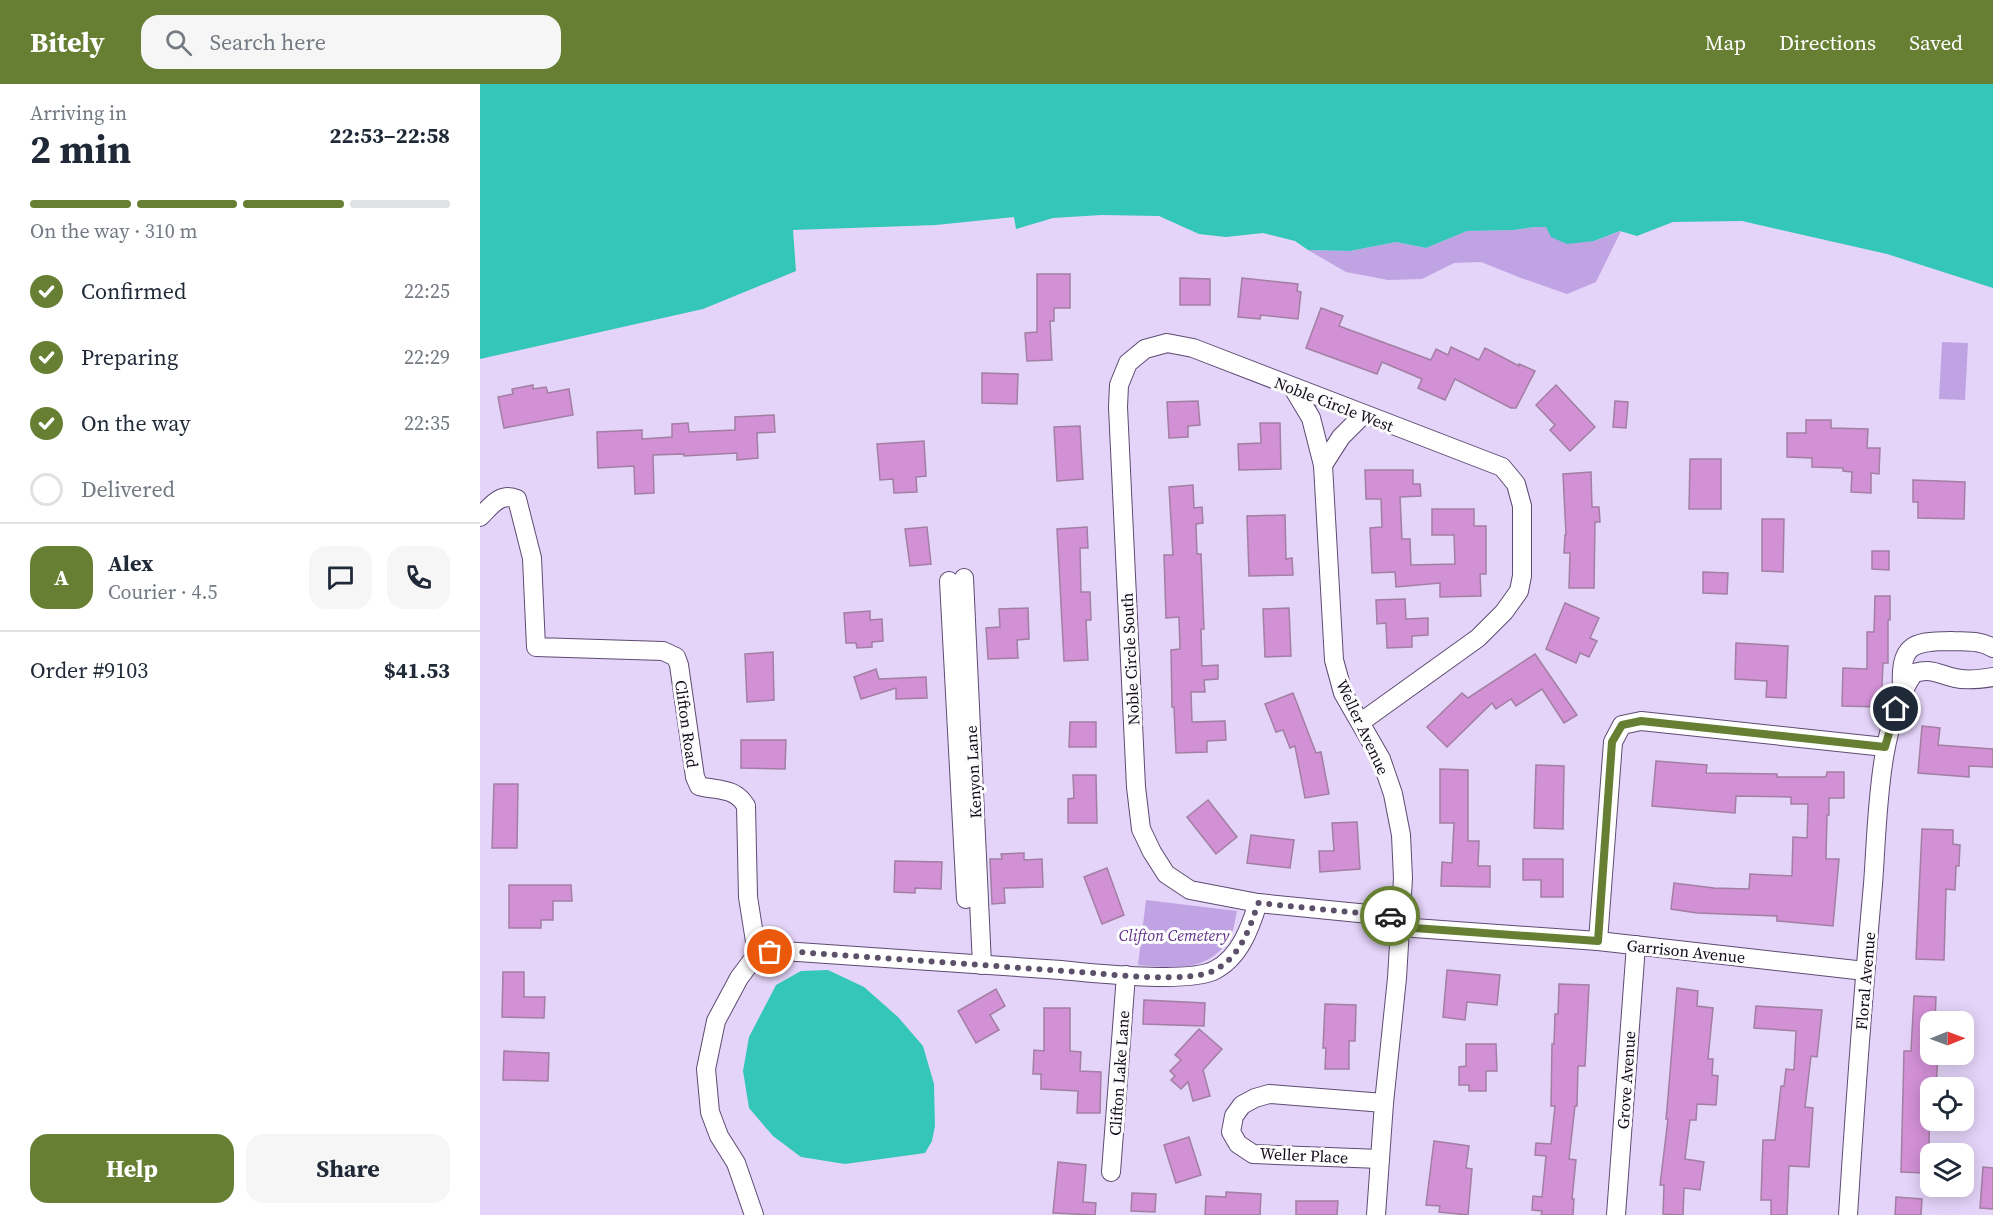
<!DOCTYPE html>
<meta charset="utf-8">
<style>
:root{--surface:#fff;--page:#f6f6f7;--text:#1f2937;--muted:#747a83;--line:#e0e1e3;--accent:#667f33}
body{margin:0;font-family:"Source Serif 4",serif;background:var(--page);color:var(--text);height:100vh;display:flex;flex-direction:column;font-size:22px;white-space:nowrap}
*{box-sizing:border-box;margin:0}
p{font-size:20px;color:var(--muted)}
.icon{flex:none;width:33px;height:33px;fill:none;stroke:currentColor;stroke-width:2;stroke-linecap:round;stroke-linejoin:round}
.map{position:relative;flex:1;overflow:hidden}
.details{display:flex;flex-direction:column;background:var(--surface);width:480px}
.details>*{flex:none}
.needle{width:39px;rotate:89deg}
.fabs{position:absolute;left:1440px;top:927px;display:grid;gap:12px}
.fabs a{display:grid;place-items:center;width:54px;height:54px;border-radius:12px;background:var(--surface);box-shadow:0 3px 15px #0003;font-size:30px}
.pin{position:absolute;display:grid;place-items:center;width:51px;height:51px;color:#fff;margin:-26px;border:3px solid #fff;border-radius:50%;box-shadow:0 2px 6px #0007}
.courier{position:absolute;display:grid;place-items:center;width:60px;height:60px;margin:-30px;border:4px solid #667f33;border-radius:50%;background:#fff;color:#222;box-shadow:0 2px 8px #0007}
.summary em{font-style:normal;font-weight:700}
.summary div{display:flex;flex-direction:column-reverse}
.summary{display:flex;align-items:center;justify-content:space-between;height:102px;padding:0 30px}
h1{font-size:39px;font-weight:700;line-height:45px}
.bar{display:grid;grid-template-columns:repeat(4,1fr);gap:9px 6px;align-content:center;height:72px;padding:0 30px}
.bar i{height:8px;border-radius:4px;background:var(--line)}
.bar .active{background:var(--accent)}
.bar p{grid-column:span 4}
.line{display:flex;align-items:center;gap:15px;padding:0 30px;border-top:2px solid var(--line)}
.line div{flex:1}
.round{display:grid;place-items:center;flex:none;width:63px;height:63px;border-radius:18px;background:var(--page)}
ol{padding:0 30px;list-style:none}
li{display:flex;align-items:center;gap:18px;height:66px}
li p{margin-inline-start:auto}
li .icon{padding:6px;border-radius:50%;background:var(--accent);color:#fff;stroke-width:4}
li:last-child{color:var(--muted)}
li i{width:33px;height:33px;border:3px solid var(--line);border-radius:50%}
.cta{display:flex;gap:12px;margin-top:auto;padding:12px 30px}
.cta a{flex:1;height:69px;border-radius:18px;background:var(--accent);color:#fff;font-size:24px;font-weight:700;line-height:69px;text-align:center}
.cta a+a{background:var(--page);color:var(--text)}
header{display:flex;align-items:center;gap:36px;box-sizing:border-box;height:84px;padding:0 30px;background:var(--accent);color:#fff}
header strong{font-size:28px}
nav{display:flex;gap:33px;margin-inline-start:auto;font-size:21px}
.search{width:420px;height:54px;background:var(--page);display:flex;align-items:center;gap:15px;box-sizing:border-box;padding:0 21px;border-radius:18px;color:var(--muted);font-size:22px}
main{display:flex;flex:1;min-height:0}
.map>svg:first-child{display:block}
.green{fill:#c0a3e3}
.water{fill:#34c6b8}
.building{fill:#d290d5;stroke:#a27fa3;stroke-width:1.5}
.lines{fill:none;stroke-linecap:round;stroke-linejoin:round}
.minor-casing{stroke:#5e4b73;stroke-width:20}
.minor{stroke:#fff;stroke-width:18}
.done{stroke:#5c5168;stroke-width:6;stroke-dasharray:0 10.8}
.route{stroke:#667f33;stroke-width:8}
.labels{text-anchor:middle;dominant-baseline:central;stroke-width:6;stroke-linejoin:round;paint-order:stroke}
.street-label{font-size:16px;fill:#120a1a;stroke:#fdfdfd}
.park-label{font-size:16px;font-style:italic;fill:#602e8b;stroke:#fdfdfd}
</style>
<header>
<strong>Bitely</strong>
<div class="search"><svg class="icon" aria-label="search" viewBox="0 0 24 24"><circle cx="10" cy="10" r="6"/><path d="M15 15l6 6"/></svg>Search here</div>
<nav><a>Map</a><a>Directions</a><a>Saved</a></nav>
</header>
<main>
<section class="details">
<div class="summary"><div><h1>2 min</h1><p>Arriving in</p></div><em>22:53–22:58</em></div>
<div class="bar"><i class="active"></i><i class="active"></i><i class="active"></i><i></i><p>On the way · 310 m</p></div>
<ol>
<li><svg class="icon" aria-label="check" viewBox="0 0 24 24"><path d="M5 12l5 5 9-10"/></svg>Confirmed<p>22:25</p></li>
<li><svg class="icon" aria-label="check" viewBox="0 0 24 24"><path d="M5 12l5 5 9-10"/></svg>Preparing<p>22:29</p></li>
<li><svg class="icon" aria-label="check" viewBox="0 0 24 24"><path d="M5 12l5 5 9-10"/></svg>On the way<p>22:35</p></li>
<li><i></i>Delivered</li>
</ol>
<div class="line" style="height:108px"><b class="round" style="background:var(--accent);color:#fff">A</b><div><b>Alex</b><p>Courier · 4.5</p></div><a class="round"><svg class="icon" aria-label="chat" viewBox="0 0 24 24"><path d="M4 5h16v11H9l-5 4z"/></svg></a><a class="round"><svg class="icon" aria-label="phone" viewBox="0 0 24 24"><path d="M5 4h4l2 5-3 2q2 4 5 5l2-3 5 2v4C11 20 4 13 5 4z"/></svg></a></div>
<div class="line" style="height:78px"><div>Order #9103</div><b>$41.53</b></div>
<div class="cta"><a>Help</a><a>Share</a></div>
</section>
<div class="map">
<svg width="1513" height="1131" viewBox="0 0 1513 1131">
<rect width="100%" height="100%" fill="#e4d4f9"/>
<!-- green -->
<g class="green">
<path d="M 1055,143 L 1066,143 L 1114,157 L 1141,147 L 1116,198 L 1087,210 L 1041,194 L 1001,178 L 974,179 L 942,195 L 908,196 L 866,188 L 828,166 L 870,167 L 916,158 L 946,164 L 987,147 L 1034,146 Z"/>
<path d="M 1462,258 L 1488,259 L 1485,316 L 1459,315 Z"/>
<path d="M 666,816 L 757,827 C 755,836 754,847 749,855 C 728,889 693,884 658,881 Z"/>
</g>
<!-- water -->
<g class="water">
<path d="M 0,0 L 1513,0 L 1513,204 L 1407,170 L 1262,137 L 1193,138 L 1157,152 L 1140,147 L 1114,157 L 1087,160 L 1071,153 L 1066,143 L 1055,143 L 1034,146 L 987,147 L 946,164 L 916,158 L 870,167 L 828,166 L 815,157 L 783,149 L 746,153 L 719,150 L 679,132 L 621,131 L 573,134 L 536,145 L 534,133 L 456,141 L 313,146 L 316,187 L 223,225 L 0,275 Z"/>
<path d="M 348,886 L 384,903 L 418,933 L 443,962 L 454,1000 L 455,1042 L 452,1057 L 445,1069 L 365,1080 L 321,1073 L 293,1052 L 269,1024 L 263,987 L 269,953 L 296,901 L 321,887 Z"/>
</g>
<!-- building -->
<g class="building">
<path d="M 557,190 L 590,190 L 590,224 L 574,224 L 574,237 L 570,237 L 572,276 L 547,277 L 545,249 L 557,248 Z"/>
<path d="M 700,194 L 730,195 L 730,221 L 700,221 Z"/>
<path d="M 762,194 L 818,200 L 817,207 L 821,208 L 818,235 L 781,231 L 780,235 L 758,233 Z"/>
<path d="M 841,224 L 863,232 L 859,242 L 951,276 L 956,265 L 968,271 L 971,263 L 999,276 L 1005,264 L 1039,282 L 1039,280 L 1055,287 L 1036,324 L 1031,324 L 975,295 L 965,316 L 938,304 L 942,295 L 902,278 L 897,290 L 826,264 Z"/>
<path d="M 502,289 L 538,290 L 537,320 L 502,319 Z"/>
<path d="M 53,301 L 53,305 L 66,303 L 68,309 L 89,305 L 93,331 L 24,344 L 18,313 L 33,310 L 32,305 Z"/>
<path d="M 1076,301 L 1115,343 L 1090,367 L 1070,346 L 1075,341 L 1056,321 Z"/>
<path d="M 718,317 L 720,341 L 708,342 L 708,353 L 689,354 L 687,318 Z"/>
<path d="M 1135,317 L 1148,318 L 1146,344 L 1133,343 Z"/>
<path d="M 294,331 L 295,348 L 277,349 L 278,374 L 257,376 L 257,369 L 204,372 L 204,370 L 173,371 L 174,409 L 155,410 L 154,382 L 118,384 L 117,348 L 162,346 L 162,355 L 192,353 L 192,340 L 208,339 L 209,348 L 255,346 L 255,333 Z"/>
<path d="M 1326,336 L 1351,336 L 1351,344 L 1388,345 L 1387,364 L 1400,364 L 1399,390 L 1391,389 L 1391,409 L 1371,408 L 1372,388 L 1363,387 L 1363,384 L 1332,383 L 1332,374 L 1307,373 L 1307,349 L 1326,349 Z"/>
<path d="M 780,339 L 800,339 L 801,385 L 759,386 L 758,360 L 781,359 Z"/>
<path d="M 600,342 L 603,395 L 577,397 L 574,343 Z"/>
<path d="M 444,357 L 446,392 L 436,393 L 437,408 L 414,409 L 413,395 L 400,396 L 397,360 Z"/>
<path d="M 1210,375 L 1241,375 L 1241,425 L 1209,425 Z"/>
<path d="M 885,386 L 933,386 L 933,400 L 940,400 L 941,412 L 920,413 L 922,455 L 930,455 L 931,481 L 975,480 L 974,451 L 952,451 L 952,425 L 994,425 L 994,442 L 1006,442 L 1006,490 L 1000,490 L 1001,512 L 960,513 L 960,499 L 916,503 L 915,488 L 892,489 L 890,444 L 902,443 L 901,415 L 886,415 Z"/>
<path d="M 1111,388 L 1112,423 L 1119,423 L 1120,438 L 1115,438 L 1114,504 L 1089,504 L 1090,469 L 1084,469 L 1085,451 L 1086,451 L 1083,390 Z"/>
<path d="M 1433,396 L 1485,398 L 1484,435 L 1438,434 L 1438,418 L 1433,418 Z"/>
<path d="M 713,401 L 714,424 L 722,423 L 723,439 L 716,440 L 717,470 L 721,470 L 724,545 L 721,545 L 722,582 L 738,581 L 738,595 L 724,596 L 725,608 L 711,608 L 712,638 L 745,637 L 746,656 L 727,657 L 727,668 L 696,669 L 694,623 L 692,623 L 691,566 L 700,565 L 699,533 L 686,534 L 684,471 L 693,471 L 689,403 Z"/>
<path d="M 805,431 L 806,475 L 812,474 L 813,491 L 769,492 L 767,432 Z"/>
<path d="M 1282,435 L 1304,435 L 1303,488 L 1282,487 Z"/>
<path d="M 447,443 L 451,480 L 430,482 L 425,445 Z"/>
<path d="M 607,443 L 608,464 L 600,464 L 601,508 L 610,508 L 611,536 L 606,536 L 608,576 L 584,577 L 577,445 Z"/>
<path d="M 1392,467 L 1409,467 L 1409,486 L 1392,485 Z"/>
<path d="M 1223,488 L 1248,489 L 1247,510 L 1223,509 Z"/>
<path d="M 1395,512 L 1410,512 L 1410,536 L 1408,536 L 1408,579 L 1403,579 L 1401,623 L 1362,622 L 1363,584 L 1387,585 L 1387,548 L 1394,548 Z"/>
<path d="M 925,515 L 926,535 L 948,534 L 948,551 L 932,552 L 932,563 L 907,564 L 906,539 L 897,540 L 896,516 Z"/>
<path d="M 1085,519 L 1119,534 L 1110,554 L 1117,557 L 1109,573 L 1100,569 L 1096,579 L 1066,565 Z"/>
<path d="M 548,524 L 549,555 L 537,556 L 538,574 L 508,575 L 506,544 L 520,543 L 519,525 Z"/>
<path d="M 809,524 L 811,572 L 785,573 L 783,525 Z"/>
<path d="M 390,527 L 390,536 L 402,535 L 403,557 L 392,558 L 392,563 L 377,564 L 376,559 L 366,559 L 364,529 Z"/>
<path d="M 1256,559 L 1308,562 L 1306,614 L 1286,613 L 1287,597 L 1255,595 Z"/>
<path d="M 293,568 L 294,616 L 267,618 L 265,570 Z"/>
<path d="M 1055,570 L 1097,631 L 1084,639 L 1062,605 L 1036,622 L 1031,615 L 1016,625 L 1012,619 L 967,663 L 947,643 L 982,609 L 988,614 Z"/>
<path d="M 396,585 L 399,595 L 446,593 L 447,614 L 416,615 L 416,604 L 381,615 L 374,593 Z"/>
<path d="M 813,609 L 836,669 L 841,668 L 849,710 L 825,714 L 815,662 L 810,664 L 803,646 L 796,648 L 785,620 Z"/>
<path d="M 590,638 L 616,638 L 616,663 L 589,663 Z"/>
<path d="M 1442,642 L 1460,644 L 1458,661 L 1513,665 L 1513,683 L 1489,682 L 1489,693 L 1438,689 Z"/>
<path d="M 261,656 L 306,656 L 305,685 L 261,684 Z"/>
<path d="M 1176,677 L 1227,681 L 1226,689 L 1297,690 L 1297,693 L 1346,693 L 1347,688 L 1364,688 L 1364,714 L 1349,714 L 1349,731 L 1347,731 L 1346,775 L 1359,775 L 1353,842 L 1297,837 L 1297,832 L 1217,829 L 1191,825 L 1194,799 L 1234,804 L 1269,805 L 1270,790 L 1312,792 L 1313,753 L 1327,754 L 1328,720 L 1311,720 L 1311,713 L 1256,712 L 1255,729 L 1172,722 Z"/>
<path d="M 1056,681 L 1084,682 L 1083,745 L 1054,744 Z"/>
<path d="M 960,685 L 988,686 L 988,757 L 999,757 L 998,782 L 1010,782 L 1010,803 L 961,802 L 962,778 L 972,779 L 974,739 L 960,739 Z"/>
<path d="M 593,691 L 616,691 L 617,739 L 588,739 L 588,715 L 594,714 Z"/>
<path d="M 14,700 L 38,700 L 37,764 L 12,764 Z"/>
<path d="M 728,716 L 757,753 L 736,770 L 707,733 Z"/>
<path d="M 877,738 L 880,785 L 840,788 L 839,767 L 854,767 L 852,739 Z"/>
<path d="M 1442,745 L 1473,746 L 1473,760 L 1480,761 L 1479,782 L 1476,782 L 1475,806 L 1466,805 L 1464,876 L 1436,875 Z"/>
<path d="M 771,751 L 814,756 L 810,784 L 767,779 Z"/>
<path d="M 544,769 L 544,776 L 562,775 L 563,803 L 524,804 L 525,819 L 512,820 L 510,775 L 522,775 L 521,770 Z"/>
<path d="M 1043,775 L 1083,775 L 1083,813 L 1061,813 L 1061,796 L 1043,796 Z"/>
<path d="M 415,777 L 462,778 L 461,805 L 435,804 L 435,809 L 414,808 Z"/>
<path d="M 627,784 L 644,831 L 622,840 L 604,793 Z"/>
<path d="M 29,801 L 91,801 L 92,817 L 73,817 L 73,836 L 61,836 L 61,844 L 29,844 Z"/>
<path d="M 967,886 L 1020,891 L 1017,921 L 987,918 L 985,936 L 963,933 Z"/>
<path d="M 23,888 L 44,888 L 44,913 L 65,913 L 64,934 L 22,933 Z"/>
<path d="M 1079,900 L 1109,901 L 1105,982 L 1098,982 L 1097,1022 L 1095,1022 L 1089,1075 L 1096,1076 L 1092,1115 L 1094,1115 L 1093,1131 L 1061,1131 L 1062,1127 L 1052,1126 L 1053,1112 L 1062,1113 L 1066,1072 L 1055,1071 L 1056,1059 L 1071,1060 L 1075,1022 L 1071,1022 L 1072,960 L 1074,960 L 1075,930 L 1078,930 Z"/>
<path d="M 1197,904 L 1218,907 L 1217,922 L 1233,924 L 1228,975 L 1233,975 L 1232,991 L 1238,992 L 1236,1021 L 1217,1020 L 1216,1036 L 1210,1036 L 1205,1075 L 1224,1078 L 1220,1106 L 1204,1104 L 1203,1131 L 1183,1130 L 1184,1101 L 1180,1101 L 1188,1035 L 1186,1035 L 1188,1013 Z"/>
<path d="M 516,905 L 525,922 L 510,931 L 519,946 L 496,959 L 478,927 Z"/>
<path d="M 1434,912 L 1456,913 L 1455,938 L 1450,938 L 1450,970 L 1458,970 L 1456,1004 L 1450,1004 L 1449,1067 L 1445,1067 L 1444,1089 L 1421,1088 L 1424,967 L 1431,967 Z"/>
<path d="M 664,916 L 725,919 L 724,942 L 663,940 Z"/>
<path d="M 845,920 L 876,921 L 875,957 L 869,957 L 869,985 L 845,985 L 846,964 L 843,964 Z"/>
<path d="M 1276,922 L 1342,926 L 1337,973 L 1331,972 L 1325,1023 L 1333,1024 L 1329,1083 L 1309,1082 L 1307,1131 L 1291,1131 L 1291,1116 L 1281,1116 L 1283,1056 L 1295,1056 L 1301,1002 L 1304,1002 L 1306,985 L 1314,986 L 1316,947 L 1274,944 Z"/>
<path d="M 564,924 L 590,924 L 590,967 L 601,968 L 600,987 L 621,988 L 620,1029 L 597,1029 L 598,1007 L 561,1005 L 561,990 L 553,990 L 554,966 L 564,967 Z"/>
<path d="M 719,945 L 742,965 L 723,986 L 730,1012 L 713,1017 L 708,998 L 701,1005 L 691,996 L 695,992 L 690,987 L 701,976 L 695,971 Z"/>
<path d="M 986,960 L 1016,960 L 1017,987 L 1006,987 L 1006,1007 L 989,1007 L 989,1001 L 979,1001 L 979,983 L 986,982 Z"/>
<path d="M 24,967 L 69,969 L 68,997 L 23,996 Z"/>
<path d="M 709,1053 L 721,1091 L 696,1099 L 684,1061 Z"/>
<path d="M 954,1057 L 989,1062 L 986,1084 L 992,1085 L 988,1131 L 959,1128 L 960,1122 L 946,1121 Z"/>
<path d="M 578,1078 L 606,1081 L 603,1118 L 616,1119 L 615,1131 L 573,1129 Z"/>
<path d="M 1503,1083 L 1513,1084 L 1513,1125 L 1500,1124 Z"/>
<path d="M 746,1108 L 781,1110 L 780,1131 L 725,1131 L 726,1112 L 746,1113 Z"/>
<path d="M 652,1109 L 676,1110 L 675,1128 L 651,1127 Z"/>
<path d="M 1416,1113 L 1442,1115 L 1441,1131 L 1415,1131 Z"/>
<path d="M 816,1117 L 858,1117 L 857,1131 L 816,1131 Z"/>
</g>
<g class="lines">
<!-- minor casing -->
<g class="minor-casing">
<g id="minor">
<path d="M 813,304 L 831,334 L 843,381 L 854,576 L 863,609 L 901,675 L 913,710 L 921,751 L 923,794 L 917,894 L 904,1019 L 896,1131"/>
<path d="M 843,381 L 861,353 L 883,331"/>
<path d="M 0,433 C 11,422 20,408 37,415 L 52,474 L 56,563 L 183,567 L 196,573 L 199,581 L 215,693 L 219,702 C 238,707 255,703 266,722 L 268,813 L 277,870 L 259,894 L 236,937 L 226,985 L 230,1028 L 239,1052 L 256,1079 L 274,1131"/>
<path d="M 484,494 L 502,881"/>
<path d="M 469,497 L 486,815"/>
<path d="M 1422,605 C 1420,562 1430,557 1471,557 C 1486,558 1500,556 1513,564"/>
<path d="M 881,638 L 998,554 L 1024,528 L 1039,507 L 1042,492 L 1042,422 L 1036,400 L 1022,383 L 713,264 L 687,259 L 665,265 L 648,279 L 639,301 L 638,323 L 656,703 L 661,745 L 672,768 L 686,790 L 710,806 L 778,819 L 909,832 L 934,844 L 1118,857 L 1385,887"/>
<path d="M 1118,857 L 1133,658 L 1142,641 L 1161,637 L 1405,663"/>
<path d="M 277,870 L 303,867 C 396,873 488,880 581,886 C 614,889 709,900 735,886 C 760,873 770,844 778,819"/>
<path d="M 900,1075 L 773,1070 L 758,1060 L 751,1048 L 754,1032 L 762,1021 L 775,1014 L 789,1010 L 904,1019"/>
<path d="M 631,1088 L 646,891"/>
<path d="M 1136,1131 L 1156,861"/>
<path d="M 1368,1131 C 1375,1021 1383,910 1393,800 C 1398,736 1397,642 1434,589 C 1453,584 1457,590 1475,594 C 1487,597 1501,595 1513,593"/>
</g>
</g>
<!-- minor -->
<use href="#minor" class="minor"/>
</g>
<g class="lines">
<!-- done -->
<path class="done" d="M 290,868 L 303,867 C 402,874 501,881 599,888 C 630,890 710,900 735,886 C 760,873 770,844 778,819 L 910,832"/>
<!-- route -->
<path class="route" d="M 910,832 L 934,844 L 1118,857 L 1132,658 L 1142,641 L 1161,637 L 1405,663 L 1416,625"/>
</g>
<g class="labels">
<!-- street labels -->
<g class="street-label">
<text transform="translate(854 320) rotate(21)">Noble Circle West</text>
<text transform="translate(650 575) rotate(-93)">Noble Circle South</text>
<text transform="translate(207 640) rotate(82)">Clifton Road</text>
<text transform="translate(883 643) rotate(65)">Weller Avenue</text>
<text transform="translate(493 688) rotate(-93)">Kenyon Lane</text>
<text transform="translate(1206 867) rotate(6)">Garrison Avenue</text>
<text transform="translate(1385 897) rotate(-85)">Floral Avenue</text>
<text transform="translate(639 989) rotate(-86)">Clifton Lake Lane</text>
<text transform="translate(1146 996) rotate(-86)">Grove Avenue</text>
<text transform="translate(824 1071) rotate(3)">Weller Place</text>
</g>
<!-- park labels -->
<g class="park-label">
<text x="694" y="851">Clifton Cemetery</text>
</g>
</g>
</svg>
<div class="fabs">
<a><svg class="needle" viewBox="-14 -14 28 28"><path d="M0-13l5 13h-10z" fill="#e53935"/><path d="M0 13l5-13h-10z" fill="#747a83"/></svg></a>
<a><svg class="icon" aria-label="locate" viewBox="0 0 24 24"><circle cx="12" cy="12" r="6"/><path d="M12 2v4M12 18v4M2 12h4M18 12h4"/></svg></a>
<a><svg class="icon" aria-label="layers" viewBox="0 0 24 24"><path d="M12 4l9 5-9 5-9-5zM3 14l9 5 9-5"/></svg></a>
</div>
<div class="pin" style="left:290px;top:868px;background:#ea580c"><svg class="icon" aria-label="bag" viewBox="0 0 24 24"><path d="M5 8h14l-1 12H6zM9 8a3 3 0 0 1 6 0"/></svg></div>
<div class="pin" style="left:1416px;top:625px;background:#1f2937"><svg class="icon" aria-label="home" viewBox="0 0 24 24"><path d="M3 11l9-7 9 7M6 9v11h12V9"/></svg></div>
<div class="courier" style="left:910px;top:832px"><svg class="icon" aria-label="car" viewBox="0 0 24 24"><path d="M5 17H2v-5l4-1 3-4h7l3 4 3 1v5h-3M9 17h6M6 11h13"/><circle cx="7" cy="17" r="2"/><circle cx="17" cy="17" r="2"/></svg></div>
</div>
</main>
